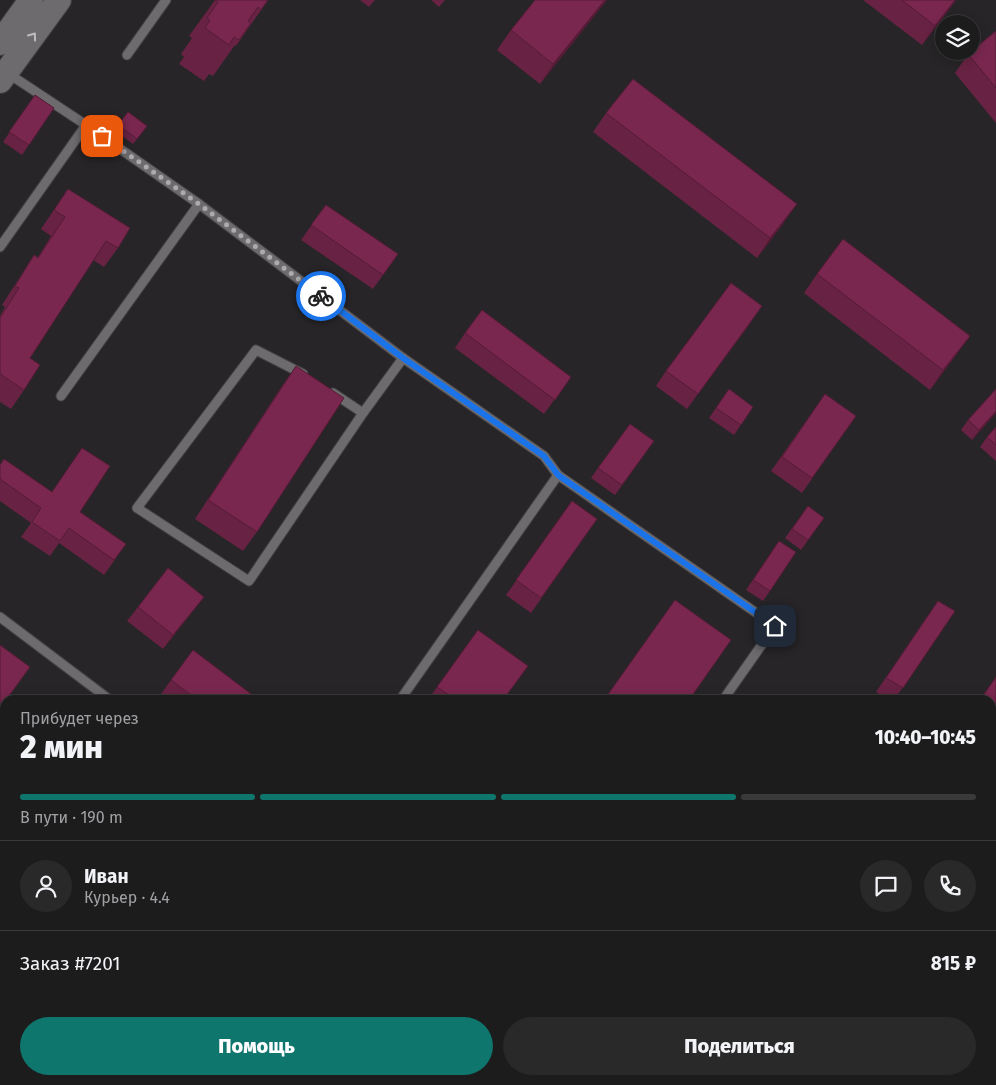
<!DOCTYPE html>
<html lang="ru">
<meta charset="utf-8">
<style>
:root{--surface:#1d1c1d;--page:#2a292a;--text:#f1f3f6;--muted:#a0a1a4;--line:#3b3a3b;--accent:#0f766e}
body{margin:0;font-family:"Fira Sans",sans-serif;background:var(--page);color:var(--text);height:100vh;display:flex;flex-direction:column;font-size:19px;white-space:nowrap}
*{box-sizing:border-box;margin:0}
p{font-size:16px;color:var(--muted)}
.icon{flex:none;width:28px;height:28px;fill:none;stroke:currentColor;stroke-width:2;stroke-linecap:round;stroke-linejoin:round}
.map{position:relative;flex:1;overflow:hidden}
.drawer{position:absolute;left:0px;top:695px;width:996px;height:390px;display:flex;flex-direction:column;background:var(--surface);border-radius:15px 15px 0 0;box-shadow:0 2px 12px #0003,0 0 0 1px var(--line)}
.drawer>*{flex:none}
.tools{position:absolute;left:935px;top:15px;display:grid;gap:10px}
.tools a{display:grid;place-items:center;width:45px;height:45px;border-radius:50%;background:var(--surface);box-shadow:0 2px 12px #0003,0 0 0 1px var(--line);font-size:25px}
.pin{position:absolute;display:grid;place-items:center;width:42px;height:42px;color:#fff;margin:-21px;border-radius:10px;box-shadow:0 2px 8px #0006}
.courier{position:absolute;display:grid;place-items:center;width:50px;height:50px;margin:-25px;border:4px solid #1a73e8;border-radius:50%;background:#fff;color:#222;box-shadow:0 1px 6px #0007}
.headline em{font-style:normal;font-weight:800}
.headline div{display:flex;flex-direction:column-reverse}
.headline{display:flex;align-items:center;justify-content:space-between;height:85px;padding:0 20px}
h1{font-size:32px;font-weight:800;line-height:38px}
.bar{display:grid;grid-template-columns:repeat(4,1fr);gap:8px 5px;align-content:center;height:60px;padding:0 20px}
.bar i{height:6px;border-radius:4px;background:var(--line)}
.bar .active{background:var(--accent)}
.bar p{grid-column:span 4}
.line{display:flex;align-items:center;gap:12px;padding:0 20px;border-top:1px solid var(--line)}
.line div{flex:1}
.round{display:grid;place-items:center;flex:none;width:52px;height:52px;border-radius:26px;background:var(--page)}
.cta{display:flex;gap:10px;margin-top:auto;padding:10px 20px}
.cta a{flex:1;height:58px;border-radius:30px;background:var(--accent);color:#fff;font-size:20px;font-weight:800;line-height:58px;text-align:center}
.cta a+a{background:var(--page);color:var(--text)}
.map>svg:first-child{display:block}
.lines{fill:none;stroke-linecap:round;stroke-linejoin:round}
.lane-casing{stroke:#424042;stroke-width:11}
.secondary-casing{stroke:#424042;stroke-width:26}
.lane{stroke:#6e6b6e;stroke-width:9}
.secondary{stroke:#6e6b6e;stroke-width:24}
.wall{fill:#682243}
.shaded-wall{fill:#551b37}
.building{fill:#79274e;stroke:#551b37}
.oneway{stroke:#bebcbe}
.done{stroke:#acaaac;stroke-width:5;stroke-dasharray:0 9}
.route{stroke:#1a73e8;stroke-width:6}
</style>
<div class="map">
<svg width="996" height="1085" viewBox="0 0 996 1085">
<rect width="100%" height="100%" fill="#272527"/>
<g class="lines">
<!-- lane casing -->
<g class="lane-casing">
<g id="lane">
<path d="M 127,55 L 166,0"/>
<path d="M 6,72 L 86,125 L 199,204 L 403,358 L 544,456 L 558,475 L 775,626 L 723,700"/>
<path d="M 0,247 L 86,125"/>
<path d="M 303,374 L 256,350 L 137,508 L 249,581 L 363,413 L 403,358"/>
<path d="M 333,393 L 363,413"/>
<path d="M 61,396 L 199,204"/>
<path d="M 0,617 L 110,700"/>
<path d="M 400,700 L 558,475"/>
<path d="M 0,827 L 5,819"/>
<path d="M 991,890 L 996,883"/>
<path d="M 0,1028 L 5,1025"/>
<path d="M 617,1080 L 624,1085"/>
<path d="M 260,1085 L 263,1080"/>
<path d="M 454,1085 L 457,1080"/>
<path d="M 846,1085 L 849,1080"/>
</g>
</g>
<!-- secondary casing -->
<g class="secondary-casing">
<g id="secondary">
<path d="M 0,43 L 31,0"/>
<path d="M 0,81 L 59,0"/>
</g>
</g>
<!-- lane -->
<use href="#lane" class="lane"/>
<!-- secondary -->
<use href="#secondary" class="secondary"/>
</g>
<!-- wall -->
<g class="wall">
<path d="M 215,0 L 268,0 L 236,46 L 235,45 L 213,76 L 209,74 L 204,81 L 179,64 L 184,57 L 181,54 L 192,38 L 189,36 Z"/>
<path d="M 360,0 L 375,0 L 369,7 Z"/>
<path d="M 431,0 L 445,0 L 439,7 Z"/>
<path d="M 607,0 L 540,84 L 497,50 L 511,30 Z"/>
<path d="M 863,0 L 956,0 L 922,45 Z"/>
<path d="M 996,31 L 996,123 L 955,73 L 968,54 Z"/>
<path d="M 35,95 L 54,108 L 22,155 L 3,142 Z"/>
<path d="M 606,113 L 783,224 L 757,258 L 593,132 Z"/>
<path d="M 118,125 L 147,126 L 133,144 L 114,130 Z"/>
<path d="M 68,189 L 118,248 L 104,267 L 93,260 L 30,358 L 24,390 L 11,409 L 0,402 L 0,316 L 5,307 L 2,305 L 34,255 L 38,257 L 51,236 L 41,229 Z"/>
<path d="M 326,205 L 398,254 L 373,289 L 301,240 Z"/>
<path d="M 817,274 L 970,336 L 956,355 L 930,390 L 804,293 Z"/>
<path d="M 752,321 L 687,409 L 656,386 L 666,371 Z"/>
<path d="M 465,333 L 571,377 L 544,414 L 455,348 Z"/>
<path d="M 296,366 L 257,532 L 243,551 L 195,519 L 282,386 Z"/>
<path d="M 729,389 L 753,407 L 734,435 L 709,418 Z"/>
<path d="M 825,394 L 856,416 L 802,493 L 771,471 Z"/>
<path d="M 996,413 L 972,440 L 961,430 L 968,420 Z"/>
<path d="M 996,427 L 996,461 L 980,447 L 987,437 Z"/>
<path d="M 647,451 L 615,495 L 591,478 L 598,468 Z"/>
<path d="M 0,465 L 80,512 L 126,544 L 104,575 L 59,543 L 50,556 L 21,537 L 31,523 L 0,501 Z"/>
<path d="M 572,501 L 597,519 L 531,613 L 506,595 Z"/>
<path d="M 808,506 L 824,518 L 801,550 L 785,538 Z"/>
<path d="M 779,541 L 770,591 L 763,601 L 746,590 Z"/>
<path d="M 204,597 L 193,611 L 163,649 L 127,621 L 138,607 Z"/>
<path d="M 955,611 L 894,700 L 888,700 L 876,692 L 928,615 Z"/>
<path d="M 171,680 L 259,700 L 168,700 L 161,694 Z"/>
<path d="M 437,687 L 504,700 L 428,700 Z"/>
<path d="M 991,700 L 996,753 L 991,760 Z"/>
<path d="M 5,871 L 5,901 L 0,898 L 0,878 Z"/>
<path d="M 0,952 L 5,956 L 5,1007 L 0,1013 Z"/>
<path d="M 61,1080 L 98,1080 L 95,1085 L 68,1085 Z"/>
</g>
<!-- shaded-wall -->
<g class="shaded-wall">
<path d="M 605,0 L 607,0 L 540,84 L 553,64 Z"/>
<path d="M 955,0 L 956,0 L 949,10 L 922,45 L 935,26 Z"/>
<path d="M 797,204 L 783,224 L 757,258 L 770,238 Z"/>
<path d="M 762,306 L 752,321 L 687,409 L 698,394 Z"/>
<path d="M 970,336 L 956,355 L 930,390 L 943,370 Z"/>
<path d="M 996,411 L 996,413 L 972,440 L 979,430 Z"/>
<path d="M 204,597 L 193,611 L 163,649 L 173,635 Z"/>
</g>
<!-- building -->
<g class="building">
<path d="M 215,0 L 268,0 L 261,10 L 258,7 L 248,21 L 251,23 L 239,40 L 234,37 L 229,45 L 205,28 L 210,20 L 207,18 L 218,2 Z"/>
<path d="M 535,0 L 605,0 L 553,64 L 511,30 Z"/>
<path d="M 902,0 L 955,0 L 935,26 Z"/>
<path d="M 996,31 L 996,88 L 968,54 Z"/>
<path d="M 633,79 L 797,204 L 770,238 L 606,113 Z"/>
<path d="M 35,95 L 54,108 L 29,145 L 9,132 Z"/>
<path d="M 128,112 L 147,126 L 137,139 L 118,125 Z"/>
<path d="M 68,189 L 130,228 L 118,248 L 106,241 L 30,358 L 40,365 L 24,390 L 0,374 L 0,318 L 19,288 L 15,286 L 34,255 L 38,258 L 65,217 L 54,210 Z"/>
<path d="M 326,205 L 398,254 L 383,275 L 311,225 Z"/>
<path d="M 843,239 L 970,336 L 943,370 L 817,274 Z"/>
<path d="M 731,283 L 762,306 L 698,394 L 666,371 Z"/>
<path d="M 482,310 L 571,377 L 555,400 L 465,333 Z"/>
<path d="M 296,366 L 344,398 L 257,532 L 208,500 Z"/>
<path d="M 729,389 L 753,407 L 741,425 L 716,408 Z"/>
<path d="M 996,389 L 996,411 L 979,430 L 968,420 Z"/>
<path d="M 825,394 L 856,416 L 812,478 L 782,457 Z"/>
<path d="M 630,424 L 654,441 L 622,485 L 598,468 Z"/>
<path d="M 996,427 L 996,445 L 987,437 Z"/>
<path d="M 82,448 L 110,466 L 80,512 L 126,544 L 114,560 L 69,528 L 60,541 L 32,522 L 41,508 L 0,479 L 0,465 L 4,459 L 52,492 Z"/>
<path d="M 572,501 L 597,519 L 541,598 L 516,580 Z"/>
<path d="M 808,506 L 824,518 L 808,540 L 792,529 Z"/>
<path d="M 779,541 L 796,552 L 770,591 L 753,580 Z"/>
<path d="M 168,568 L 204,597 L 173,635 L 138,607 Z"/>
<path d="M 675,600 L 731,640 L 689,700 L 604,700 Z"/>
<path d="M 938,601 L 955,611 L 903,688 L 886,678 Z"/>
<path d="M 478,630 L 528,666 L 503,700 L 456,700 L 437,687 Z"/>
<path d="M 0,645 L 30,667 L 6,700 L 5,700 L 5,701 L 0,708 Z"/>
<path d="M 193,650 L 259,700 L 198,700 L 171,680 Z"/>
<path d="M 996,677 L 996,753 L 995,754 L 991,752 L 991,700 L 980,700 Z"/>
<path d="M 5,871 L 5,879 L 1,876 Z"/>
<path d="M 0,926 L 5,930 L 5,933 L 0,939 Z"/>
<path d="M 0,952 L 5,956 L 5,1000 L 0,997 Z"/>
<path d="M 73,1080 L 98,1080 L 95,1085 L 69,1085 Z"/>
<path d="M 191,1080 L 199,1085 L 187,1085 Z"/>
<path d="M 356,1080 L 410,1080 L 407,1085 L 352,1085 Z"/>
<path d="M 707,1080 L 757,1080 L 753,1085 L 703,1085 Z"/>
</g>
<!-- one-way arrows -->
<defs><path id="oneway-chevron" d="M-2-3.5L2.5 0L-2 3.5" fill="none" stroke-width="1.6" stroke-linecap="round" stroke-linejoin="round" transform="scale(1.25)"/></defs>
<use class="oneway" href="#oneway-chevron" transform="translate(33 36) rotate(-54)"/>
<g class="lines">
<!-- done -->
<path class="done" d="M 102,136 L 199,204 L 321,296"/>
<!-- route -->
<path class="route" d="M 321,296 L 403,358 L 544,456 L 558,475 L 775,626"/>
</g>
</svg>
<div class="tools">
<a><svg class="icon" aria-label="layers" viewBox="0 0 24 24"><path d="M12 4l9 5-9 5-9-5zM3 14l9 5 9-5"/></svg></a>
</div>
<div class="pin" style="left:102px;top:136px;background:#ea580c"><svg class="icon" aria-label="bag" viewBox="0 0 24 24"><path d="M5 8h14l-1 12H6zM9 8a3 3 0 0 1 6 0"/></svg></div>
<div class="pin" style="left:775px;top:626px;background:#1f2937"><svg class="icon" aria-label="home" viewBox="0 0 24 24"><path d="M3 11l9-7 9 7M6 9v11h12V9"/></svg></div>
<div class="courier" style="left:321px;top:296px"><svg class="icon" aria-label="bike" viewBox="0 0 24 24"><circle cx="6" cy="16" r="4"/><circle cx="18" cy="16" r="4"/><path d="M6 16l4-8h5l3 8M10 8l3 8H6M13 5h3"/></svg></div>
<section class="drawer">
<div class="headline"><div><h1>2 мин</h1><p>Прибудет через</p></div><em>10:40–10:45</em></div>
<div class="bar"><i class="active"></i><i class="active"></i><i class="active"></i><i></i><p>В пути · 190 m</p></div>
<div class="line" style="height:90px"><a class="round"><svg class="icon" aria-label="person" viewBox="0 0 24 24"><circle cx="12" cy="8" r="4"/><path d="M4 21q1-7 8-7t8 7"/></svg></a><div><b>Иван</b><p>Курьер · 4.4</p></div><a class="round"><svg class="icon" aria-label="chat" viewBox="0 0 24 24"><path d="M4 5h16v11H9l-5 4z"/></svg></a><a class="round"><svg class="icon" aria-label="phone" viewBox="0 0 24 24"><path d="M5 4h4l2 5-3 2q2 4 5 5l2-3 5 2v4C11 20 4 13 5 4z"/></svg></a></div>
<div class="line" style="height:65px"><div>Заказ #7201</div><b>815 ₽</b></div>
<div class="cta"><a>Помощь</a><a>Поделиться</a></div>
</section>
</div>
